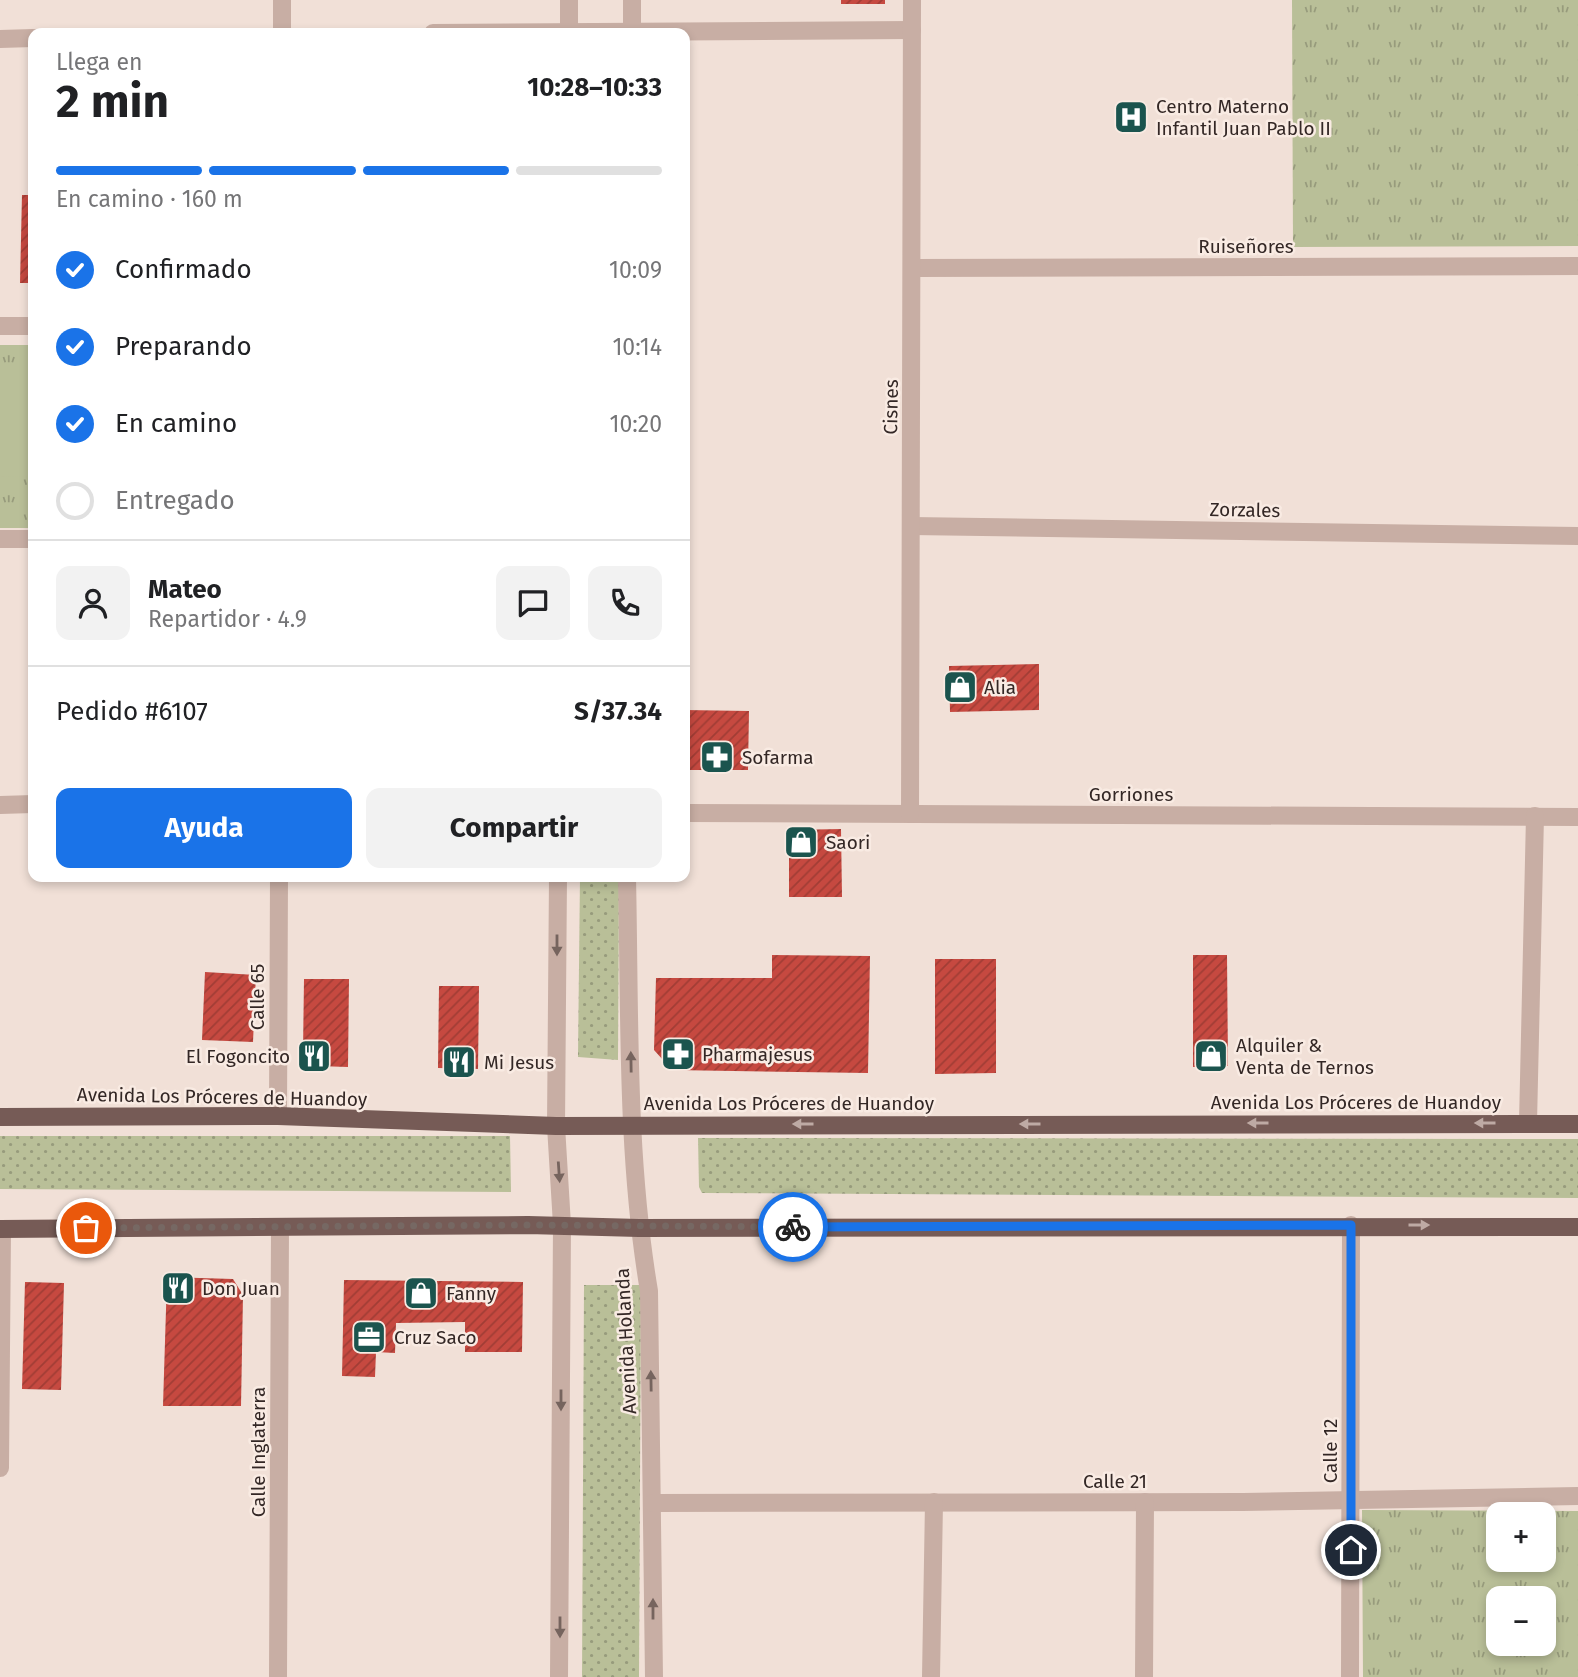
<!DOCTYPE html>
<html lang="es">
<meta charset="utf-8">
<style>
:root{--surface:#fff;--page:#f2f2f2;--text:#202124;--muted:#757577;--line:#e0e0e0;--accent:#1a73e8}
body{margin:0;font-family:"Fira Sans",sans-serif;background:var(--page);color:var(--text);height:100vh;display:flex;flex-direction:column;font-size:26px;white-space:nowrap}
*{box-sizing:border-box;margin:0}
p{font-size:23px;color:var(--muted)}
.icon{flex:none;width:38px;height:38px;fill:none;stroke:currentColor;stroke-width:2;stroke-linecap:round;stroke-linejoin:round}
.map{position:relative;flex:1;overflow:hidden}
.details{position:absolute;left:28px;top:28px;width:662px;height:854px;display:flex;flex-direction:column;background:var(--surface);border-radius:14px;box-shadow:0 4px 10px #0003}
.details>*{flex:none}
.tools{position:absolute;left:1486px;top:1502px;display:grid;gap:14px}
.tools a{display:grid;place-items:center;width:70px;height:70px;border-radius:14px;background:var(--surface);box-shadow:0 4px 10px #0003;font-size:35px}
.pin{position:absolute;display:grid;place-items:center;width:60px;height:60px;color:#fff;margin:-30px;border:4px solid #fff;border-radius:50%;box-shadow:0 2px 7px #0007}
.courier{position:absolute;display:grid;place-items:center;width:70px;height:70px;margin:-35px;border:5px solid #1a73e8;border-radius:50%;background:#fff;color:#222;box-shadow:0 2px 9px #0007}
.overview em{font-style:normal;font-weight:700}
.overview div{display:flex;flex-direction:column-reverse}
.overview{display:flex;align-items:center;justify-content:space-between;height:119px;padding:0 28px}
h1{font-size:46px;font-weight:700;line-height:52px}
.bar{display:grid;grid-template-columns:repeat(4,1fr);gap:10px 7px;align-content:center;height:84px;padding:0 28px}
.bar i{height:9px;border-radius:5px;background:var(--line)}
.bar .selected{background:var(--accent)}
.bar p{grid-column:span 4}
.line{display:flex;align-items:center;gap:18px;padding:0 28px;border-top:2px solid var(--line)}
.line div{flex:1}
.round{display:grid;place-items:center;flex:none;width:74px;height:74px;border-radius:14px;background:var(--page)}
ol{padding:0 28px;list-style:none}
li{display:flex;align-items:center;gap:21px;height:77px}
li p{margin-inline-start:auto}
li .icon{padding:7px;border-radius:50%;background:var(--accent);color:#fff;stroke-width:4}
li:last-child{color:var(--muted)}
li i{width:38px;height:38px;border:4px solid var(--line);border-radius:50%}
.primary-button{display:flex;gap:14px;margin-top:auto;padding:14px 28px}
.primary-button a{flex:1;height:80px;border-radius:14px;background:var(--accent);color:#fff;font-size:28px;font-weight:700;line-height:80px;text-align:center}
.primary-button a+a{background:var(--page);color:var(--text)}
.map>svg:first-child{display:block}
.grass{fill:url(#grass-dots)}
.park{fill:url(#park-tufts);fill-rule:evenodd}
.pitch{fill:#b9bf98}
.building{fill:url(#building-hatch)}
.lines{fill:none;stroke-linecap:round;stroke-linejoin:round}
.minor{stroke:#c8aea4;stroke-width:18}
.major{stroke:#765b56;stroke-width:18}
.oneway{fill:#76645e}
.oneway2{fill:#beaaa4}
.done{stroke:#766863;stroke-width:7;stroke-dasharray:0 12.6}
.route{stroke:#1a73e8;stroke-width:9}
.labels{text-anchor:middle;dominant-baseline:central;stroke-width:5;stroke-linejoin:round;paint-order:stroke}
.poi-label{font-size:19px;fill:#332725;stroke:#f9ebe3;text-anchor:start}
.street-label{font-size:19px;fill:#332725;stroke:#f9ebe3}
</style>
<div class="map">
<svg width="1578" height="1677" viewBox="0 0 1578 1677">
<defs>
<pattern id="grass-dots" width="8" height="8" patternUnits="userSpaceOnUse" patternTransform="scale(1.75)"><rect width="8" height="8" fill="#b9bf98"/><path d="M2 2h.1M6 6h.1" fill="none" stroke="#979b7c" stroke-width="1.8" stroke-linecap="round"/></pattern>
<pattern id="park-tufts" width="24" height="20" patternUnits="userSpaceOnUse" patternTransform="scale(1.75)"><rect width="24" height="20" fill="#b9bf98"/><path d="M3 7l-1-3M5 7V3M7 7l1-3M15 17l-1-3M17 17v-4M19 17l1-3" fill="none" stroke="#979b7c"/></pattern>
<pattern id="building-hatch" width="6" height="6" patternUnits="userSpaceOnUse" patternTransform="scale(1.75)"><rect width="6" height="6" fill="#c64940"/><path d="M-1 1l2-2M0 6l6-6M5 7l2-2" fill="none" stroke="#a13d35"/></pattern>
</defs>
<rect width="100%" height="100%" fill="#f1e0d7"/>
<!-- grass -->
<g class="grass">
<path d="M 580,877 L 619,877 L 618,1060 L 578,1057 Z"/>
<path d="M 0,1136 L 510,1136 L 511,1192 L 0,1189 Z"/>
<path d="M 698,1138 L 1578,1139 L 1578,1198 L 702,1193 L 699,1187 Z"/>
<path d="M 584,1285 L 641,1285 L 639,1677 L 582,1677 Z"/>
</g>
<!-- park -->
<g class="park">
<path d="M 1292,0 L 1578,0 L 1578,246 L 1293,247 Z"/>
<rect x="0" y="345" width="33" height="183"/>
<path d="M 1362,1510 L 1578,1511 L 1578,1677 L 1363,1677 ZM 1498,1514 L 1544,1514 L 1544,1559 L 1498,1559 ZM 1498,1598 L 1544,1598 L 1544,1643 L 1498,1643 Z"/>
</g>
<!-- pitch -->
<path class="pitch" d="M 0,366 L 33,366 L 33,477 L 0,476 Z"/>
<!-- building -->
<g class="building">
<rect x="841" y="0" width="44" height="4"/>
<path d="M 22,195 L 33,195 L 33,283 L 20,283 Z"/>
<path d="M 1039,664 L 1039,710 L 950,712 L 949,666 Z"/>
<path d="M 684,710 L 749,711 L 748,770 L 684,770 Z"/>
<path d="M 841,829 L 842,897 L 789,897 L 789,830 Z"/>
<path d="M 772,955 L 870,956 L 868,1073 L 672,1070 L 654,1050 L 656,978 L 772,978 Z"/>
<path d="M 1193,955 L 1227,955 L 1228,1066 L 1193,1067 Z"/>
<path d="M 935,959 L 996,959 L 996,1073 L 935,1074 Z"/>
<path d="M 205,972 L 256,975 L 253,1042 L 202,1040 Z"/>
<path d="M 304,979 L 349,979 L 348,1067 L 317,1066 L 303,1051 Z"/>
<path d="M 439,986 L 479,986 L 478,1069 L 438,1068 Z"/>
<path d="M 167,1277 L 233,1279 L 243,1295 L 241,1406 L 163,1406 Z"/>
<path d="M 344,1280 L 523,1282 L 522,1352 L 465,1352 L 465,1322 L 396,1323 L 395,1353 L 376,1352 L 375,1377 L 342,1376 Z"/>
<path d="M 25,1282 L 64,1283 L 61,1390 L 22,1389 Z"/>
</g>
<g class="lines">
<!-- minor -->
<g class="minor">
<path d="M 569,0 L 569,33"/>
<path d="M 282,33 L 282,0"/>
<path d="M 433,33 L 912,30"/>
<path d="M 632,33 L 632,0"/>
<path d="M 0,39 L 33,38"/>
<path d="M 913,268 L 1578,266"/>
<path d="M 0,326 L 33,326"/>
<path d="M 911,526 L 1578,536"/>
<path d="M 0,539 L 33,539"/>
<path d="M 0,805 L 33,804"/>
<path d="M 684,813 L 1578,817"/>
<path d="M 910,814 L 912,0"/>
<path d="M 558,877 L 556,1126 L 562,1225 L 559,1677"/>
<path d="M 627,877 C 630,1015 626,1155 649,1291 L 654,1677"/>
<path d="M 278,1116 L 279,877"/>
<path d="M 1528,1123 L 1535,816"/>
<path d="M 0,1468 L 2,1229"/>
<path d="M 653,1503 L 1243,1502 L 1578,1496"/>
<path d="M 278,1677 L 280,1227"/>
<path d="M 931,1677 L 934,1502"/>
<path d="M 1144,1677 L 1145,1502"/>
<path d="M 1350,1677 L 1351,1225"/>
</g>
<!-- major -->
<g class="major">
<path d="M 0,1117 L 278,1116 L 556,1126 L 1578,1124"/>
<path d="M 0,1229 L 528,1225 L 639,1228 L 1578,1227"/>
</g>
</g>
<!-- one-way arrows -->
<defs><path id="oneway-solid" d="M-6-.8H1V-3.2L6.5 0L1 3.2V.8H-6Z" transform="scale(1.75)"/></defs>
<g class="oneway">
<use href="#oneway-solid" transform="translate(557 945) rotate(90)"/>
<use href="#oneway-solid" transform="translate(631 1062) rotate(-91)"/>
<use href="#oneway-solid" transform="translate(559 1172) rotate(86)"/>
<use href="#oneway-solid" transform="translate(651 1381) rotate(-91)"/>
<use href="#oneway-solid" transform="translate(561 1400) rotate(90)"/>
<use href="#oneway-solid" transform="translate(653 1609) rotate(-90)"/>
<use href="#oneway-solid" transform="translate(560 1627) rotate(90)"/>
</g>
<g class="oneway2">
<use href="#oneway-solid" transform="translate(1258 1123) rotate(180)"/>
<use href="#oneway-solid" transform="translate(1485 1123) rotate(180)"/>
<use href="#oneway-solid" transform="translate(803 1124) rotate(180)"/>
<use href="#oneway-solid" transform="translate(1030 1124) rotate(180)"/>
<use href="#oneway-solid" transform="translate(1419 1225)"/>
</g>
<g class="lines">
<!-- done -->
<path class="done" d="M 86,1228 L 528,1225 L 793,1227"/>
<!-- route -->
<path class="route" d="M 793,1227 L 1351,1225 L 1351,1550"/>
</g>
<!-- icons -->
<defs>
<g id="hospital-square" transform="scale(1.75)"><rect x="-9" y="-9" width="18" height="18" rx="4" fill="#1b544e" stroke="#f9ebe3"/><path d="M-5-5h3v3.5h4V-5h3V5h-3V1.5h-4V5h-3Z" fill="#fff"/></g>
<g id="shop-square" transform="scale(1.75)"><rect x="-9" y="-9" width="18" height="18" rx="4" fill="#1b544e" stroke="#f9ebe3"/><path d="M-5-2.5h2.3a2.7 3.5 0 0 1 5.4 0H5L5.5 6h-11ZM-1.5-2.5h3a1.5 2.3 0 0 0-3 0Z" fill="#fff"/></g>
<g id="pharmacy-square" transform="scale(1.75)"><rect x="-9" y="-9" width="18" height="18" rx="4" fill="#1b544e" stroke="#f9ebe3"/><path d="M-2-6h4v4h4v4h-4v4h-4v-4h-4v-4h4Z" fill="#fff"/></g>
<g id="restaurant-square" transform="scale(1.75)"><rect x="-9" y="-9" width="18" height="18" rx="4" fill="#1b544e" stroke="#f9ebe3"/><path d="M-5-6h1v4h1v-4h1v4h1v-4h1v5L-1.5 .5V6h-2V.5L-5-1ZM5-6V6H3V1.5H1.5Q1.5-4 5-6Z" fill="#fff"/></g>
<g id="office-square" transform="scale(1.75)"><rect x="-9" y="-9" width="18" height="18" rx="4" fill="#1b544e" stroke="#f9ebe3"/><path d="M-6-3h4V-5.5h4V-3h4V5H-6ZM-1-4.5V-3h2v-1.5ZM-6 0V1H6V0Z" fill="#fff"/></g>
</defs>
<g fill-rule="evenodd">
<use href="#hospital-square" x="1131" y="117"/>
<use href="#shop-square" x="960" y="687"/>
<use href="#pharmacy-square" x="717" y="757"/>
<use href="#shop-square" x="801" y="842"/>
<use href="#pharmacy-square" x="678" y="1054"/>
<use href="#restaurant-square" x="314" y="1056"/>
<use href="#shop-square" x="1211" y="1056"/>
<use href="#restaurant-square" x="459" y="1062"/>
<use href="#restaurant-square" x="178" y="1288"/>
<use href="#shop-square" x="421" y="1293"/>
<use href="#office-square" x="369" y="1337"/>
</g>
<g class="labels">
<!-- poi labels -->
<g class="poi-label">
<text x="1156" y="106">Centro Materno<tspan x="1156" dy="22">Infantil Juan Pablo II</tspan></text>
<text x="984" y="687">Alia</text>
<text x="742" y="757">Sofarma</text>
<text x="826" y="842">Saori</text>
<text x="1236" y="1045">Alquiler &amp;<tspan x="1236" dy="22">Venta de Ternos</tspan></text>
<text x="702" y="1054">Pharmajesus</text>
<text x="290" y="1056" text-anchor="end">El Fogoncito</text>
<text x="484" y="1062">Mi Jesus</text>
<text x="202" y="1288">Don Juan</text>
<text x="446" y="1293">Fanny</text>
<text x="394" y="1337">Cruz Saco</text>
</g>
<!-- street labels -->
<g class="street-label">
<text x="1246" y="246">Ruiseñores</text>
<text transform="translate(891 407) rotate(-89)">Cisnes</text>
<text transform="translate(1245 510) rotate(1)">Zorzales</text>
<text x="1131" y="794">Gorriones</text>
<text transform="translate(257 997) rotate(-90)">Calle 65</text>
<text transform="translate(222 1097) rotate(1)">Avenida Los Próceres de Huandoy</text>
<text x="1356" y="1102">Avenida Los Próceres de Huandoy</text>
<text x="789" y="1103">Avenida Los Próceres de Huandoy</text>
<text transform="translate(626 1341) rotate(-93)">Avenida Holanda</text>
<text transform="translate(1330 1451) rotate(-90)">Calle 12</text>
<text transform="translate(258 1452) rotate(-90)">Calle Inglaterra</text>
<text x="1115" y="1481">Calle 21</text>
</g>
</g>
</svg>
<div class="tools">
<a>+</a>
<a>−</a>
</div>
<div class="pin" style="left:86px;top:1228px;background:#ea580c"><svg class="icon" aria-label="bag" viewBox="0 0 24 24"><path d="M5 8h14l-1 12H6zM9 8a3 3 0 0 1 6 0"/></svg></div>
<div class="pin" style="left:1351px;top:1550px;background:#1f2937"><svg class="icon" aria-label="home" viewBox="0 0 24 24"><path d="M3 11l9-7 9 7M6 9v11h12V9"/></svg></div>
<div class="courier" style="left:793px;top:1227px"><svg class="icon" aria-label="bike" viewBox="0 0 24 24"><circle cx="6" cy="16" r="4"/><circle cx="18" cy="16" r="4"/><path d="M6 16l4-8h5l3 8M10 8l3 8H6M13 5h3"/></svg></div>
<section class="details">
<div class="overview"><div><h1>2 min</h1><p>Llega en</p></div><em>10:28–10:33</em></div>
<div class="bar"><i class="selected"></i><i class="selected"></i><i class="selected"></i><i></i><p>En camino · 160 m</p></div>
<ol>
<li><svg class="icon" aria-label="check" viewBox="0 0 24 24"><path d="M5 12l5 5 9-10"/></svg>Confirmado<p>10:09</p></li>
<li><svg class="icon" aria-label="check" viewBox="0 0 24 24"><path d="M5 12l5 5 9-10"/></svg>Preparando<p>10:14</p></li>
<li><svg class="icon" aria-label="check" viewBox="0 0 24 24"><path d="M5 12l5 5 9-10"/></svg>En camino<p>10:20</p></li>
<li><i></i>Entregado</li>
</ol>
<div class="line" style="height:126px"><a class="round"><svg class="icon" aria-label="person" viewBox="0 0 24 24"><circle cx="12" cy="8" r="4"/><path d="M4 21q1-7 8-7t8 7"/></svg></a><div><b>Mateo</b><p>Repartidor · 4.9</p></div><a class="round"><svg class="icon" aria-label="chat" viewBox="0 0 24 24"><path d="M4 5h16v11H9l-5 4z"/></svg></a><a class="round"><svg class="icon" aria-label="phone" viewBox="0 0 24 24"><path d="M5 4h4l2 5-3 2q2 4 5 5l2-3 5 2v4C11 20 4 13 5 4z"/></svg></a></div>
<div class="line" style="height:91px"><div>Pedido #6107</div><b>S/37.34</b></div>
<div class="primary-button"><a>Ayuda</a><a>Compartir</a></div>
</section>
</div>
